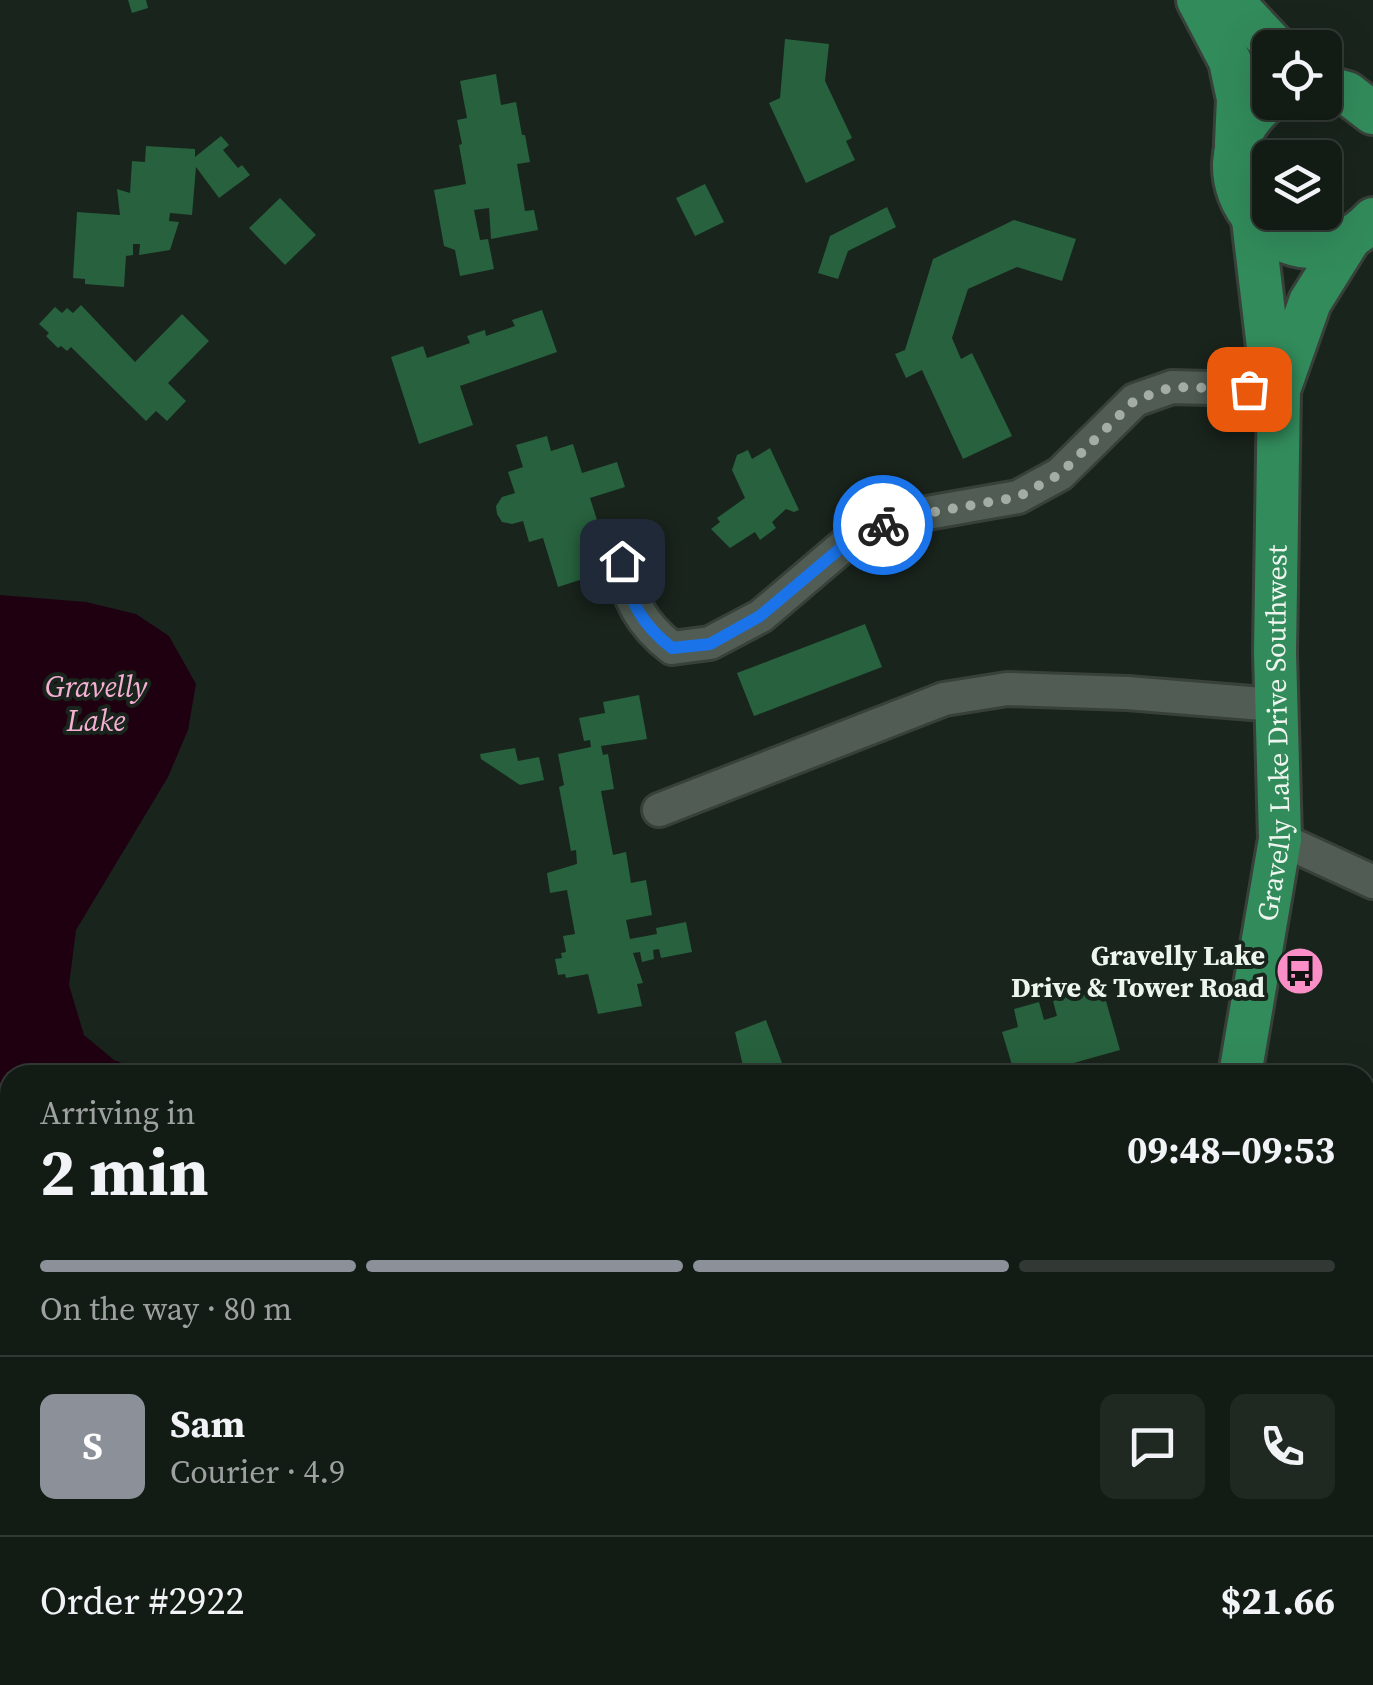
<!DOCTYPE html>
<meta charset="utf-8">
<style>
:root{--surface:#131b15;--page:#202822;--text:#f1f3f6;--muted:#9da1a0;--line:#323934;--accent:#8c9099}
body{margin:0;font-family:"Source Serif 4",serif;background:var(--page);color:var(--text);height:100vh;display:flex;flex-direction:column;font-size:38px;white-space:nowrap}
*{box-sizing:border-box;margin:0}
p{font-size:32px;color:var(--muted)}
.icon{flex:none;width:55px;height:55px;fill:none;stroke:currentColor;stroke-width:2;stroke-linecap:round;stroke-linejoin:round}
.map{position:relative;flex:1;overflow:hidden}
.side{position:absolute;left:0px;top:1065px;width:1375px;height:620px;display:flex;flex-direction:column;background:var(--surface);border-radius:30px 30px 0 0;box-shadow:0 10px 40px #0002,0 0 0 2px var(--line)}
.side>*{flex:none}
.fabs{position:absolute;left:1252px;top:30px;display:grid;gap:20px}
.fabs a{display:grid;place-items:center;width:90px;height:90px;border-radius:15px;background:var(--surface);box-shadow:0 10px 40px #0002,0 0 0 2px var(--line);font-size:50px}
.pin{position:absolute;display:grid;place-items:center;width:85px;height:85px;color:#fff;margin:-42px;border-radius:20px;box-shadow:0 5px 15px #0006}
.courier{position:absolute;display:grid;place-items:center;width:100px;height:100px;margin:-50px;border:8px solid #1a73e8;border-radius:50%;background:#fff;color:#222;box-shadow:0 2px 12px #0007}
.head em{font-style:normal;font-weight:700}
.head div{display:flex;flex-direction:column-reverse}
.head{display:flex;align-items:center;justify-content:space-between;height:170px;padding:0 40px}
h1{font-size:65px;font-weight:700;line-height:75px}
.bar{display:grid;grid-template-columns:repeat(4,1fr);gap:15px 10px;align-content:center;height:120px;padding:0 40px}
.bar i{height:12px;border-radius:8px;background:var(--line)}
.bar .active{background:var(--accent)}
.bar p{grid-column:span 4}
.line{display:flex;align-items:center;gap:25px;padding:0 40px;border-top:2px solid var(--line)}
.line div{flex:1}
.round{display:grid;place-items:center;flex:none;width:105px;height:105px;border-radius:15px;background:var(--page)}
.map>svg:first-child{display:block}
.water{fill:#1f0011}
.building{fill:#27613d}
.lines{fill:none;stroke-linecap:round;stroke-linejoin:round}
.minor-casing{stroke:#38403a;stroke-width:38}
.major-casing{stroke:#38403a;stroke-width:48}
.minor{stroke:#515d54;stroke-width:32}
.major{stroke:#328b5b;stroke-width:42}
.done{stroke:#a3aca5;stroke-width:10;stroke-dasharray:0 18}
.route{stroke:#1a73e8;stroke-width:12}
.labels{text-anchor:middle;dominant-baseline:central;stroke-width:8;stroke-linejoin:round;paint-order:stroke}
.street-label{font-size:28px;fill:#eef5ef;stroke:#19241c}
.poi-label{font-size:28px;font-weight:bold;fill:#eef5ef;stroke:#19241c;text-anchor:end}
.water-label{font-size:30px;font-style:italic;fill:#f6b0d3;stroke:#19241c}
</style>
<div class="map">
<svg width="1373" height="1685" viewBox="0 0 1373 1685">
<rect width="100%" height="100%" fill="#19241c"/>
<!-- water -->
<path class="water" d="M 0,595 L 86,602 L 136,614 L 169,636 L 196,684 L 188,730 L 168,777 L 76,930 L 69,985 L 84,1035 L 114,1060 L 152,1075 L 10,1075 L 10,1675 L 195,1675 L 184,1685 L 0,1685 Z"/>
<!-- building -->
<g class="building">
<path d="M 128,0 L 146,0 L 148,8 L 132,13 Z"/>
<path d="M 785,39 L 829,44 L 825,81 L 852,138 L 846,141 L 855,160 L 806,183 L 769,103 L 780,98 Z"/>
<path d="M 496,74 L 501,105 L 516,102 L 522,135 L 525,135 L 530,162 L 517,164 L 525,211 L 534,210 L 538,230 L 491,239 L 489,208 L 474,210 L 480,240 L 488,239 L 494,269 L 460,276 L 455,250 L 444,246 L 434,190 L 466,184 L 459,145 L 462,144 L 457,120 L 467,118 L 460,81 Z"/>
<path d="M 221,136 L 229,145 L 223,150 L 238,168 L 242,165 L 250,175 L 219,198 L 196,167 L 192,215 L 170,213 L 169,221 L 179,222 L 170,250 L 139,255 L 140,244 L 133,244 L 133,255 L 126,256 L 124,287 L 85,284 L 85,279 L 73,278 L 77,212 L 120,215 L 117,189 L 130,193 L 132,161 L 145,162 L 146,146 L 195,149 L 195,157 Z"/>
<path d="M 705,184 L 724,222 L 695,236 L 676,198 Z"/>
<path d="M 280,198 L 316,235 L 285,265 L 249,228 Z"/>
<path d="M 887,207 L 896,227 L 848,251 L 838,279 L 818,273 L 830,236 Z"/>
<path d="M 1014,220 L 1076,239 L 1062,281 L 1017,267 L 968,289 L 952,338 L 961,359 L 972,353 L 1012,436 L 963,459 L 922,370 L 906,378 L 895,354 L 905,350 L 933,259 Z"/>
<path d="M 81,305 L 135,362 L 182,314 L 209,341 L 168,383 L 186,401 L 167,421 L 156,411 L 146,421 L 71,347 L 67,351 L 61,346 L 58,348 L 46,336 L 49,333 L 39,324 L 55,307 L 62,313 L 67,308 L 73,313 Z"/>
<path d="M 542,310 L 557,352 L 460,386 L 473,425 L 419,444 L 391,357 L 423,346 L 427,358 L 470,343 L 467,336 L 485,330 L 486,336 L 515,326 L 512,320 Z"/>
<path d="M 547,436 L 551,451 L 573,444 L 582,473 L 617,462 L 625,487 L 590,498 L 597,520 L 593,521 L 596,531 L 593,532 L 597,545 L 581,550 L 589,577 L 558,587 L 543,538 L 529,542 L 523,521 L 512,524 L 502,522 L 497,514 L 496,506 L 502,497 L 515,493 L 508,472 L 523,467 L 516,445 Z"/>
<path d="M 770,448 L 799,510 L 794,512 L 786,509 L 772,522 L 776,528 L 760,540 L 755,532 L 730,548 L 711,529 L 720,522 L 717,518 L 745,498 L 732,470 L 737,455 L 748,450 L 752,459 Z"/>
<path d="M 865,624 L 882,667 L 754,716 L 737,673 Z"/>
<path d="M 639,695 L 647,739 L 601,746 L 603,755 L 608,754 L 614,789 L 601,791 L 613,855 L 626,852 L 631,883 L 646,880 L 652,915 L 626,920 L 630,939 L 657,934 L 656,928 L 686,922 L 692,952 L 661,958 L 659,949 L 653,950 L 654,959 L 642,962 L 640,952 L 633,953 L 643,983 L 637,984 L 642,1006 L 598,1014 L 588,974 L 566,978 L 565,974 L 558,975 L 555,959 L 562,958 L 561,953 L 566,952 L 563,936 L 575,934 L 567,890 L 550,893 L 547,873 L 577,864 L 576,850 L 571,851 L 559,787 L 564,785 L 558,754 L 591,747 L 590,740 L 584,741 L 579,718 L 605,713 L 603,702 Z"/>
<path d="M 515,748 L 518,761 L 539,757 L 544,780 L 520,785 L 481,759 L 480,754 Z"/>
<path d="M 1098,988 L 1102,1002 L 1106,1001 L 1120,1050 L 1031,1075 L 1015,1075 L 1002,1032 L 1018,1027 L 1014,1009 L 1039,1002 L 1044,1020 L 1057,1016 L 1053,1001 Z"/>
<path d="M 766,1020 L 785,1071 L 774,1075 L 731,1075 L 744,1070 L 735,1032 Z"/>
<path d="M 1365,1282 L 1373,1284 L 1366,1317 L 1365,1317 Z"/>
<path d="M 1365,1330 L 1373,1332 L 1373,1370 L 1365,1368 Z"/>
<path d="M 630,1675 L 692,1675 L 685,1685 L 629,1685 L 631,1682 L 627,1679 Z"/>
<path d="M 1214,1675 L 1301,1675 L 1295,1685 L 1208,1685 Z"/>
</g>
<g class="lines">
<!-- minor casing -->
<g class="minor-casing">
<g id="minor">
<path d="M 622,561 C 627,598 642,625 672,648 L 710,643 L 761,616 L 855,536 L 899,518 L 1018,497 L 1060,474 L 1135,400 L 1172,387 L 1279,390"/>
<path d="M 659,810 L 944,699 L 1007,689 L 1127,693 L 1276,705"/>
<path d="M 1280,839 L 1373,882"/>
</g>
</g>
<!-- major casing -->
<g class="major-casing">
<g id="major">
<path d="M 1198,0 L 1230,61 L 1238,99 L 1236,143"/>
<path d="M 1231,0 L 1276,48"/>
<path d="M 1325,87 L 1347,93 L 1373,113"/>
<path d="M 1270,99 C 1173,177 1294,304 1373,219"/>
<path d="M 1279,390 L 1310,302 L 1350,238"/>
<path id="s1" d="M 1240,1075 L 1280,839 L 1275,652 L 1279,390 L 1268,347 L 1253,220"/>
<path d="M 1015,1685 L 1021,1675"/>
</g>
</g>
<!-- minor -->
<use href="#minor" class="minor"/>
<!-- major -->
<use href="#major" class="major"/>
</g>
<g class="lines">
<!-- done -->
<path class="done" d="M 883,525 L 900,518 L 1018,497 L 1060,474 L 1135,400 L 1172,387 L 1249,389"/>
<!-- route -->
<path class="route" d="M 622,561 C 627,598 642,625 672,648 L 710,644 L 760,616 L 855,536 L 883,525"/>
</g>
<!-- icons -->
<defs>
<g id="bus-disc" transform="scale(2.5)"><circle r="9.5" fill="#fa8fc8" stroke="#19241c"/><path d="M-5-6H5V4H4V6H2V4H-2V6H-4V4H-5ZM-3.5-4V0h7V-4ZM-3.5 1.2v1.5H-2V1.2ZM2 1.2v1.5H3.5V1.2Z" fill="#111"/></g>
</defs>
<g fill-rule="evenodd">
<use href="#bus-disc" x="1300" y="971"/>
</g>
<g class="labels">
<!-- street labels -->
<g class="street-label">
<text stroke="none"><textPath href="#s1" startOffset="345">Gravelly Lake Drive Southwest</textPath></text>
</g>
<!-- poi labels -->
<g class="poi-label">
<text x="1265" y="955">Gravelly Lake<tspan x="1265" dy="32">Drive &amp; Tower Road</tspan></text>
</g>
<!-- water labels -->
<g class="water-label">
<text x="96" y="686">Gravelly<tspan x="96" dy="34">Lake</tspan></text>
</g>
</g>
</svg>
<div class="fabs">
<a><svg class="icon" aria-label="locate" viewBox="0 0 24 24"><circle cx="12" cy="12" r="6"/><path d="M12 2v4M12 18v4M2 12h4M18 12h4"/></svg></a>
<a><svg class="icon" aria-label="layers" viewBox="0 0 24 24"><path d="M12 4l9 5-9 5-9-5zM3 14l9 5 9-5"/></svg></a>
</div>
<div class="pin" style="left:1249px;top:389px;background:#ea580c"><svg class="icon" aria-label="bag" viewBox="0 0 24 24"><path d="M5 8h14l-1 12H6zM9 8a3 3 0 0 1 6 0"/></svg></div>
<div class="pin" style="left:622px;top:561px;background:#1f2937"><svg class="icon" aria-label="home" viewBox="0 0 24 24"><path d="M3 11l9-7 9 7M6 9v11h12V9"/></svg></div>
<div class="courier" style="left:883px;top:525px"><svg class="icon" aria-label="bike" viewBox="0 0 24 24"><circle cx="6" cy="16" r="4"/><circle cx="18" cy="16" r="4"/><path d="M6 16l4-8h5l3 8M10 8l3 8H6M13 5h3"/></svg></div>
<section class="side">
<div class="head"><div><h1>2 min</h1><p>Arriving in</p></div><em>09:48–09:53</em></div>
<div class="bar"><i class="active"></i><i class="active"></i><i class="active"></i><i></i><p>On the way · 80 m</p></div>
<div class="line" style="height:180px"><b class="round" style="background:var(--accent);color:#fff">S</b><div><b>Sam</b><p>Courier · 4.9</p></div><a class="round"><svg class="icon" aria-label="chat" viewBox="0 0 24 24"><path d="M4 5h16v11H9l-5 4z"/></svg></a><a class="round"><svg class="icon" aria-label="phone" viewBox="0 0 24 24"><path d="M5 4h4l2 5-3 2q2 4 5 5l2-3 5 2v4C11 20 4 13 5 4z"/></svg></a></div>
<div class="line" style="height:130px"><div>Order #2922</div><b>$21.66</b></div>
</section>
</div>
